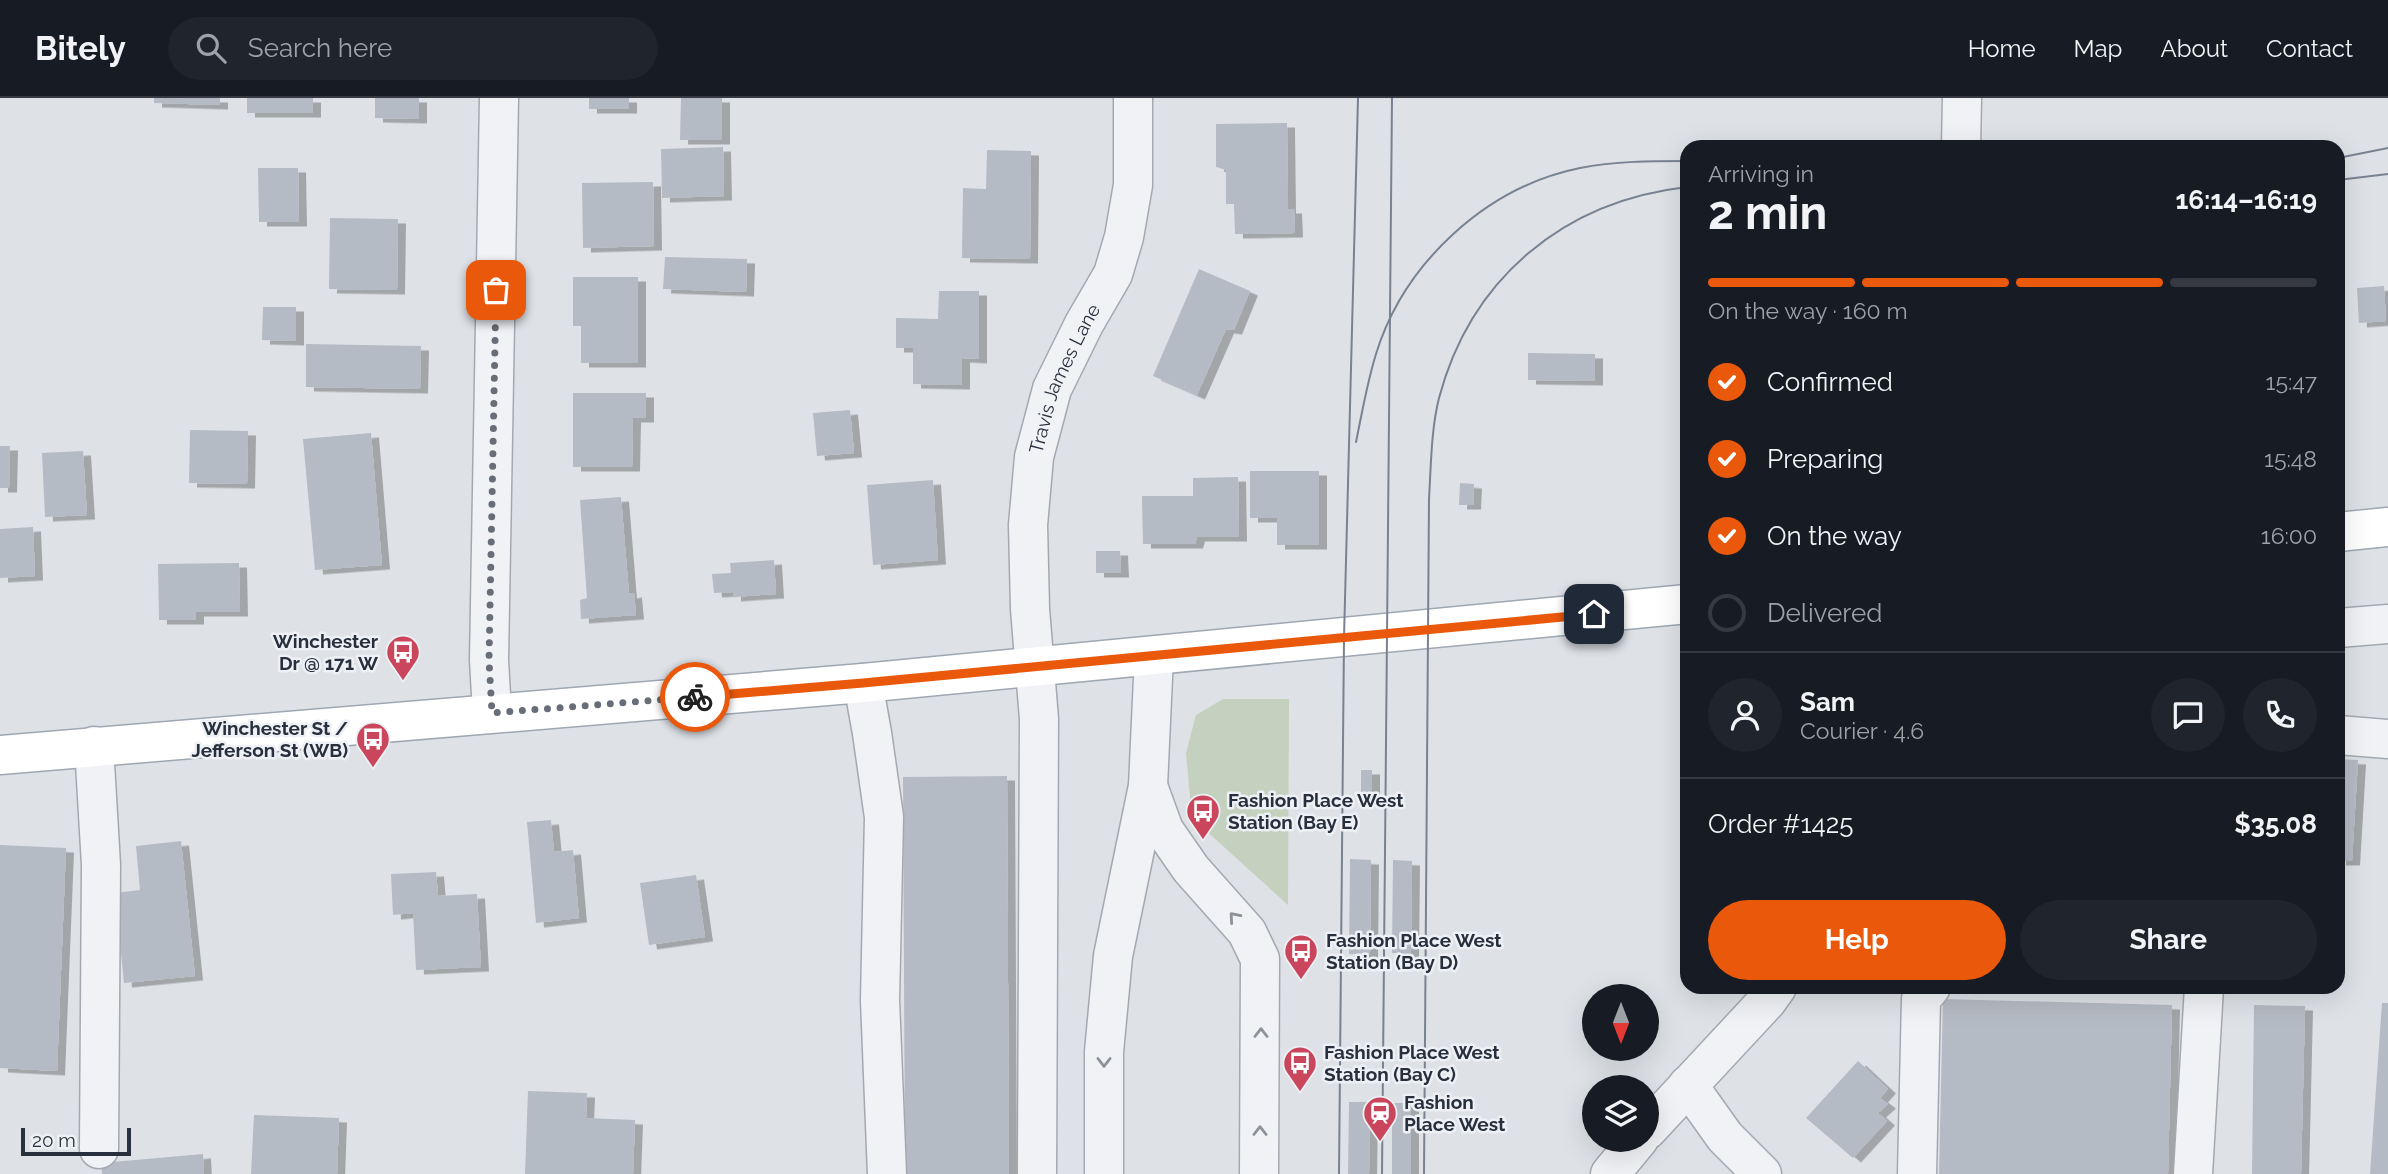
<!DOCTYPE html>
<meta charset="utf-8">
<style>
:root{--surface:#171b24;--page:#20242c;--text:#f1f3f6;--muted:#9ea1a6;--line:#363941;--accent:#ea580c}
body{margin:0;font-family:Raleway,sans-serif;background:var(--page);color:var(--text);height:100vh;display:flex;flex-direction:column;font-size:26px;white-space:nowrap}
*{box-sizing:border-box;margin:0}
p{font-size:23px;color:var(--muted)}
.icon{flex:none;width:38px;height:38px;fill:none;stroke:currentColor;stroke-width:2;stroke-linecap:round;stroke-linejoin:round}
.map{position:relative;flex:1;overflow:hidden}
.panel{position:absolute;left:1680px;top:42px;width:665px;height:854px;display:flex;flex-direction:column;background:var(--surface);border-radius:21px;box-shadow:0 7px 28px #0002}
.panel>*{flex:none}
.needle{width:46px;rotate:180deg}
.controls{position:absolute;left:1582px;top:886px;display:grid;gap:14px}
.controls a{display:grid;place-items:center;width:77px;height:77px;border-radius:50%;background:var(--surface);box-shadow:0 7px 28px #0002;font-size:35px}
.scale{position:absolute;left:21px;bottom:18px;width:110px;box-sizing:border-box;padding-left:7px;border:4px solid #28303d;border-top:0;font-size:19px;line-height:24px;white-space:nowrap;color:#28303d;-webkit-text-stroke:5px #edf1f5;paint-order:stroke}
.pin{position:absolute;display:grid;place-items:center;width:60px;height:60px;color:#fff;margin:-30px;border-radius:14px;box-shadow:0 4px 10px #0006}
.courier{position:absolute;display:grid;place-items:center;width:70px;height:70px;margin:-35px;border:5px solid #ea580c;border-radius:50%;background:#fff;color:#222;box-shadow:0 2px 9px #0007}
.summary em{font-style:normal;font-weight:700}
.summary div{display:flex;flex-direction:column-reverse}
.summary{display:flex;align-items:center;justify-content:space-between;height:119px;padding:0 28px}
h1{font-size:46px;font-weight:700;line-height:52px}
.bar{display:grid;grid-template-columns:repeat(4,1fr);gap:10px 7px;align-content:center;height:84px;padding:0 28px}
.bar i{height:9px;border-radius:5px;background:var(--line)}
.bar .current{background:var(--accent)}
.bar p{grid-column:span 4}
.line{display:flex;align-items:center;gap:18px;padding:0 28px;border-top:2px solid var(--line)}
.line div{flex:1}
.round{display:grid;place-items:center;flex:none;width:74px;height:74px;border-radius:37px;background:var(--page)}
ol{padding:0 28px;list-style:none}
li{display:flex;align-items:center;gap:21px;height:77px}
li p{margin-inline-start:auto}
li .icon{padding:7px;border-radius:50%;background:var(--accent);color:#fff;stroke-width:4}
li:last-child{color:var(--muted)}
li i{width:38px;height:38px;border:4px solid var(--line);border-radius:50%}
.action{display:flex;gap:14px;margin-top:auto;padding:14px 28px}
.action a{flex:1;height:80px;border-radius:42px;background:var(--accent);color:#fff;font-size:28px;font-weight:700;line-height:80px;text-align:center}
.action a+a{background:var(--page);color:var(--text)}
header{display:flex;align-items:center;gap:42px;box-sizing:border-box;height:98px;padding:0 35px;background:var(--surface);border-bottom:2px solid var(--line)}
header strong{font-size:33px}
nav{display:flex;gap:38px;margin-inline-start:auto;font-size:24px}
.search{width:490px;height:63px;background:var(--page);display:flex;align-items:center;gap:18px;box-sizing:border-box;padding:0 24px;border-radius:38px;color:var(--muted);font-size:26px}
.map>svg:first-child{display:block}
.green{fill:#c4d1bf}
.building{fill:#b5bbc4;filter:url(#shadow)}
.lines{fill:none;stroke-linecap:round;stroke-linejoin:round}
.minor-casing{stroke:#a4a9b1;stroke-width:41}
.major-casing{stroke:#9ea7b2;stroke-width:41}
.minor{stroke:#f1f2f6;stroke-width:38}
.major{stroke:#fff;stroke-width:38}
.tram{stroke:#788290;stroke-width:2}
.oneway{stroke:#8c919a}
.done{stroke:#686e78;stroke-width:7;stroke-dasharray:0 12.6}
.route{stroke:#ea580c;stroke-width:9}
.labels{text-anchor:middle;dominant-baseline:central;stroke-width:5;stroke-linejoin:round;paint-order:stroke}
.street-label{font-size:19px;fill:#28303d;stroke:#edf1f5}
.poi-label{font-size:19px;font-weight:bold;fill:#28303d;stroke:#edf1f5;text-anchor:start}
</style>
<header>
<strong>Bitely</strong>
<div class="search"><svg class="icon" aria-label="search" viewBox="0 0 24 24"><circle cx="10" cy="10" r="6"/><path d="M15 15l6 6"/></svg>Search here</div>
<nav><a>Home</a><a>Map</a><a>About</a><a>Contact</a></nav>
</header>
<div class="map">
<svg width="2388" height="1076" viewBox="0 0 2388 1076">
<defs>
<filter id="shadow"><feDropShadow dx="8" dy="4.5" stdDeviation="0" flood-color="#0004"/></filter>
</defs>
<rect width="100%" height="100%" fill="#dee2e7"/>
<!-- green -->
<path class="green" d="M 1223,601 L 1289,601 L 1288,807 L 1192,720 L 1186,655 L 1196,617 Z"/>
<!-- building -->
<g class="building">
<path d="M 154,0 L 220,0 L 220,7 L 154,5 Z"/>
<rect x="247" y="0" width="66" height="15"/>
<path d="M 375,0 L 419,0 L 419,21 L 375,20 Z"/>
<rect x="589" y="0" width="40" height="11"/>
<path d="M 681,0 L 722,0 L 722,42 L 680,42 Z"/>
<path d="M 1287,25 L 1288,111 L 1294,111 L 1295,135 L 1235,136 L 1234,106 L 1226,106 L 1226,72 L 1216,69 L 1216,26 Z"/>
<path d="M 723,49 L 724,98 L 662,100 L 661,51 Z"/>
<path d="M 987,52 L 1031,53 L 1030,161 L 962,160 L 963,90 L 986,91 Z"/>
<path d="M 258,70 L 298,70 L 299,124 L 259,124 Z"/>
<path d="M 653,84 L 654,148 L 583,150 L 582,85 Z"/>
<path d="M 330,120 L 398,121 L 397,192 L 329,191 Z"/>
<path d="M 665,159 L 747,161 L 746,194 L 663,191 Z"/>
<path d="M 1199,171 L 1250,193 L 1234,232 L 1226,231 L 1197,297 L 1153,278 Z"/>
<path d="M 573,179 L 638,179 L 638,265 L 581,265 L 581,228 L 573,228 Z"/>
<path d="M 2384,188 L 2386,223 L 2359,225 L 2357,190 Z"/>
<path d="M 939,193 L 979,193 L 979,261 L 962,260 L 962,287 L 913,286 L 913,250 L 896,250 L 896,220 L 938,221 Z"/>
<path d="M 263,209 L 296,209 L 296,243 L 262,242 Z"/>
<path d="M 306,246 L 421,248 L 420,291 L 306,289 Z"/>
<path d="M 1528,255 L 1595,256 L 1595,283 L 1528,282 Z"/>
<path d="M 573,295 L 646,295 L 646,320 L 633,320 L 632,369 L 573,369 Z"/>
<path d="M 850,312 L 854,355 L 817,358 L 813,315 Z"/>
<path d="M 190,332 L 248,333 L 247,386 L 189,385 Z"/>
<path d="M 371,335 L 382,467 L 315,472 L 303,341 Z"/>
<path d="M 0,348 L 10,348 L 9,390 L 0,390 Z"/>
<path d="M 83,353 L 87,417 L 45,419 L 42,355 Z"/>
<path d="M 1250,373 L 1319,373 L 1319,447 L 1277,447 L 1277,420 L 1250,420 Z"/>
<path d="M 1238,379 L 1239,439 L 1197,439 L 1195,446 L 1143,446 L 1142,398 L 1193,398 L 1193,380 Z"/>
<path d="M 933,382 L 938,462 L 873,467 L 867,387 Z"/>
<path d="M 1460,385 L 1474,386 L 1473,407 L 1459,407 Z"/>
<path d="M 621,399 L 629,496 L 634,495 L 636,517 L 581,521 L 580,502 L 587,500 L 580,402 Z"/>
<path d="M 33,429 L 35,478 L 0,480 L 0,431 Z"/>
<path d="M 1096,453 L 1120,453 L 1121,475 L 1096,475 Z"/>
<path d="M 774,462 L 776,496 L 733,499 L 733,494 L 714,495 L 712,476 L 731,475 L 730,465 Z"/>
<path d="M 239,465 L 240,514 L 196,514 L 196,522 L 159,522 L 158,466 Z"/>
<path d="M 2338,661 L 2358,662 L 2352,763 L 2338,763 Z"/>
<rect x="1361" y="672" width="11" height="26"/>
<path d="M 1007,678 L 1009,1076 L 905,1076 L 903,679 Z"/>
<path d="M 551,722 L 554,754 L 573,752 L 579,820 L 536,825 L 527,724 Z"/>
<path d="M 181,743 L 195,878 L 124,885 L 115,795 L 140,792 L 136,748 Z"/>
<path d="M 0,747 L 66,750 L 57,973 L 0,970 Z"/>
<path d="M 1350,761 L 1371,762 L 1370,856 L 1349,856 Z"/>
<path d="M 1393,762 L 1412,763 L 1411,855 L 1392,855 Z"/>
<path d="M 436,774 L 438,798 L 477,796 L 481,869 L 416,872 L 413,815 L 393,817 L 391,776 Z"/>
<path d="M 696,777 L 705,839 L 649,847 L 640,785 Z"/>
<path d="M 1943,901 L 2172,907 L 2168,1076 L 1939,1076 Z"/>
<path d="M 2382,905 L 2388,905 L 2388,1076 L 2370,1076 Z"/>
<path d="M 2254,907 L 2305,908 L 2301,1076 L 2252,1076 Z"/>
<path d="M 1858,963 L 1888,991 L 1880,1000 L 1888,1006 L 1878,1015 L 1887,1023 L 1853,1060 L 1806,1020 Z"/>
<path d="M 528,993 L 587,995 L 586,1020 L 635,1022 L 633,1076 L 525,1076 Z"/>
<path d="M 1349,1004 L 1370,1004 L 1369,1076 L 1348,1076 Z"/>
<rect x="1392" y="1005" width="19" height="71"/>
<path d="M 254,1017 L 339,1020 L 337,1076 L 251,1076 Z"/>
<path d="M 203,1056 L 204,1076 L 102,1076 L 101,1065 Z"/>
</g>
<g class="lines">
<!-- minor casing -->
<g class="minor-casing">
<g id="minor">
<path d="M 1961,49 L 1962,0"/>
<path d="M 2338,530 L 2388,526"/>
<path d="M 863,585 L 872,635 L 884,719 L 880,902 L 887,1076"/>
<path d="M 492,615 L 489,562 L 499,0"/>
<path d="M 2338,637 L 2388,641"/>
<path d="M 94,648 L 101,767 L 99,1051"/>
<path d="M 1148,688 L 1164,732 L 1191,771 L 1247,834 L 1260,861 L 1259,1076"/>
<path d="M 1688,987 L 1725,1039 L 1762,1076"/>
<path d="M 1647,1032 L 1767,903 L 1777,889"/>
<path id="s1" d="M 1037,1076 L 1039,621 L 1030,511 L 1028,427 L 1034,359 L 1052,291 L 1084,226 L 1113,176 L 1124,139 L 1133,87 L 1133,0"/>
<path d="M 1104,1076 L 1104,954 L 1113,858 L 1148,688 L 1154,558"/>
<path d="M 1610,1076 L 1639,1041"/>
<path d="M 1917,1076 L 1921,901 L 1931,889"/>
<path d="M 2193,1076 L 2204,889"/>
</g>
</g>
<!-- major casing -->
<g class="major-casing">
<g id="major">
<path d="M 2338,434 L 2388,429"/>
<path d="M 0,657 L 863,585 L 1687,506"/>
</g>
</g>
<!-- minor -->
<use href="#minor" class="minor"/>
<!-- major -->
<use href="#major" class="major"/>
<!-- tram -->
<g class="tram">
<path d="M 2338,60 L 2388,50"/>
<path d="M 2338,82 L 2388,76"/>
<path d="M 1356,344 C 1362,315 1367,285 1376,256 C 1404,165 1486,89 1580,70 C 1615,63 1652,63 1687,63"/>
<path d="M 1339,1076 L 1344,540 L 1358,0"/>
<path d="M 1382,1076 L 1392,0"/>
<path d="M 1424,1076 L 1429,401 C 1431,368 1431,332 1439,300 C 1471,180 1564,103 1687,89"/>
</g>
</g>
<!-- one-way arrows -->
<defs><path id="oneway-chevron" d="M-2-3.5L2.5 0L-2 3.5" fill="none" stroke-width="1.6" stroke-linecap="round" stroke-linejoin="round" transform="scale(1.75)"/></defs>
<g class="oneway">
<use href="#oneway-chevron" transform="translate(1234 819) rotate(-131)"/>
<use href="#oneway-chevron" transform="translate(1261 935) rotate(-90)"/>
<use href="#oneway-chevron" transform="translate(1104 964) rotate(90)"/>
<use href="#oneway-chevron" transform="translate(1260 1033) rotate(-90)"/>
</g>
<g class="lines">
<!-- done -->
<path class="done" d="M 496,192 L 489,562 L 492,615 L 695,599"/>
<!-- route -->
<path class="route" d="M 695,599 L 863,585 L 1594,516"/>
</g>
<!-- icons -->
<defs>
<g id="bus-pin" transform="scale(1.75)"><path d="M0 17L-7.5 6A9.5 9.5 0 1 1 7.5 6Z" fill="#ca465d" stroke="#edf1f5"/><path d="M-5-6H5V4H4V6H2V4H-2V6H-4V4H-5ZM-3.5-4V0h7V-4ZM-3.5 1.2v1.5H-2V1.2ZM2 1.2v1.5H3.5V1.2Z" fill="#fff"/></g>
<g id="station-pin" transform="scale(1.75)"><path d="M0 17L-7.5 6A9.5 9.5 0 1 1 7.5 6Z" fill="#ca465d" stroke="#edf1f5"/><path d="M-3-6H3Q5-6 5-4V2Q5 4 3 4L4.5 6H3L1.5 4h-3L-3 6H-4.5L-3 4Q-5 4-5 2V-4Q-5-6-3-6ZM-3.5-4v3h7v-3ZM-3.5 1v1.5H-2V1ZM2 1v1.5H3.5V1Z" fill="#fff"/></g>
</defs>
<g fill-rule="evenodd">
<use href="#bus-pin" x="403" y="554"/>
<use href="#bus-pin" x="373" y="641"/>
<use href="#bus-pin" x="1203" y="713"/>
<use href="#bus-pin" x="1301" y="853"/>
<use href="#bus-pin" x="1300" y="965"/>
<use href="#station-pin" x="1380" y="1015"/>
</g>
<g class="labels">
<!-- street labels -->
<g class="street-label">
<text stroke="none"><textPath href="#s1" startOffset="802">Travis James Lane</textPath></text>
</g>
<!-- poi labels -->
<g class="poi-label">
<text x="378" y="543" text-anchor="end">Winchester<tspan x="378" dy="22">Dr @ 171 W</tspan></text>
<text x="348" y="630" text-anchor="end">Winchester St /<tspan x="348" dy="22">Jefferson St (WB)</tspan></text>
<text x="1228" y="702">Fashion Place West<tspan x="1228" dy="22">Station (Bay E)</tspan></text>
<text x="1326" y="842">Fashion Place West<tspan x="1326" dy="22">Station (Bay D)</tspan></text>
<text x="1324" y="954">Fashion Place West<tspan x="1324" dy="22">Station (Bay C)</tspan></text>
<text x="1404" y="1004">Fashion<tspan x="1404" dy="22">Place West</tspan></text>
</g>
</g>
</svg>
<div class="controls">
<a><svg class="needle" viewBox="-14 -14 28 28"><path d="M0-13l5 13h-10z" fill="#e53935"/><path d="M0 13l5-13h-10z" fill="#9ea1a6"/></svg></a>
<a><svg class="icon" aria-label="layers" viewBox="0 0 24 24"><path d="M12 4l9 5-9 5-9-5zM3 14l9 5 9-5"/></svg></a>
</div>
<div class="scale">20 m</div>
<div class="pin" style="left:496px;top:192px;background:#ea580c"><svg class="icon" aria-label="bag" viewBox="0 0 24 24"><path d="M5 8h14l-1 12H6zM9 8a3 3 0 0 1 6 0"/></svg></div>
<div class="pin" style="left:1594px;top:516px;background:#1f2937"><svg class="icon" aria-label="home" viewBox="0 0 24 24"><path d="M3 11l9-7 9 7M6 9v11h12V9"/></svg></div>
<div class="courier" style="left:695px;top:599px"><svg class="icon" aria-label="bike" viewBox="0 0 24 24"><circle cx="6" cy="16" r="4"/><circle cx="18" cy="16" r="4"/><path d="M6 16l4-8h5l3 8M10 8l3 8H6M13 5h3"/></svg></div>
<section class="panel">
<div class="summary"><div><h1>2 min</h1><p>Arriving in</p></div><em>16:14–16:19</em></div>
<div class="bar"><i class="current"></i><i class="current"></i><i class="current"></i><i></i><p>On the way · 160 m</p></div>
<ol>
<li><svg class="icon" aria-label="check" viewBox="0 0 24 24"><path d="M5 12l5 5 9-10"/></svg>Confirmed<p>15:47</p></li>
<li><svg class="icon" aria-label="check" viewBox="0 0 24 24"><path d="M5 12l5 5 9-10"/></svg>Preparing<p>15:48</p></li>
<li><svg class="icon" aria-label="check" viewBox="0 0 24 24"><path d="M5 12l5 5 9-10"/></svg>On the way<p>16:00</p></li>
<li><i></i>Delivered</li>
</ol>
<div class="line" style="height:126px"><a class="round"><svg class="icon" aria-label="person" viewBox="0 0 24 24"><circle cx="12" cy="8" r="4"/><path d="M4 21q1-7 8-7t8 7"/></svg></a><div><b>Sam</b><p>Courier · 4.6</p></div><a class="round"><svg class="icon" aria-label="chat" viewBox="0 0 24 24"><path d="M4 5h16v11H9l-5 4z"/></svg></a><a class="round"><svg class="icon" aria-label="phone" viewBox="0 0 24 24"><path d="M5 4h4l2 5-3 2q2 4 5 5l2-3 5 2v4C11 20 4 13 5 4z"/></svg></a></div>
<div class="line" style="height:91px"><div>Order #1425</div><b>$35.08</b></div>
<div class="action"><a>Help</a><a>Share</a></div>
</section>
</div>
